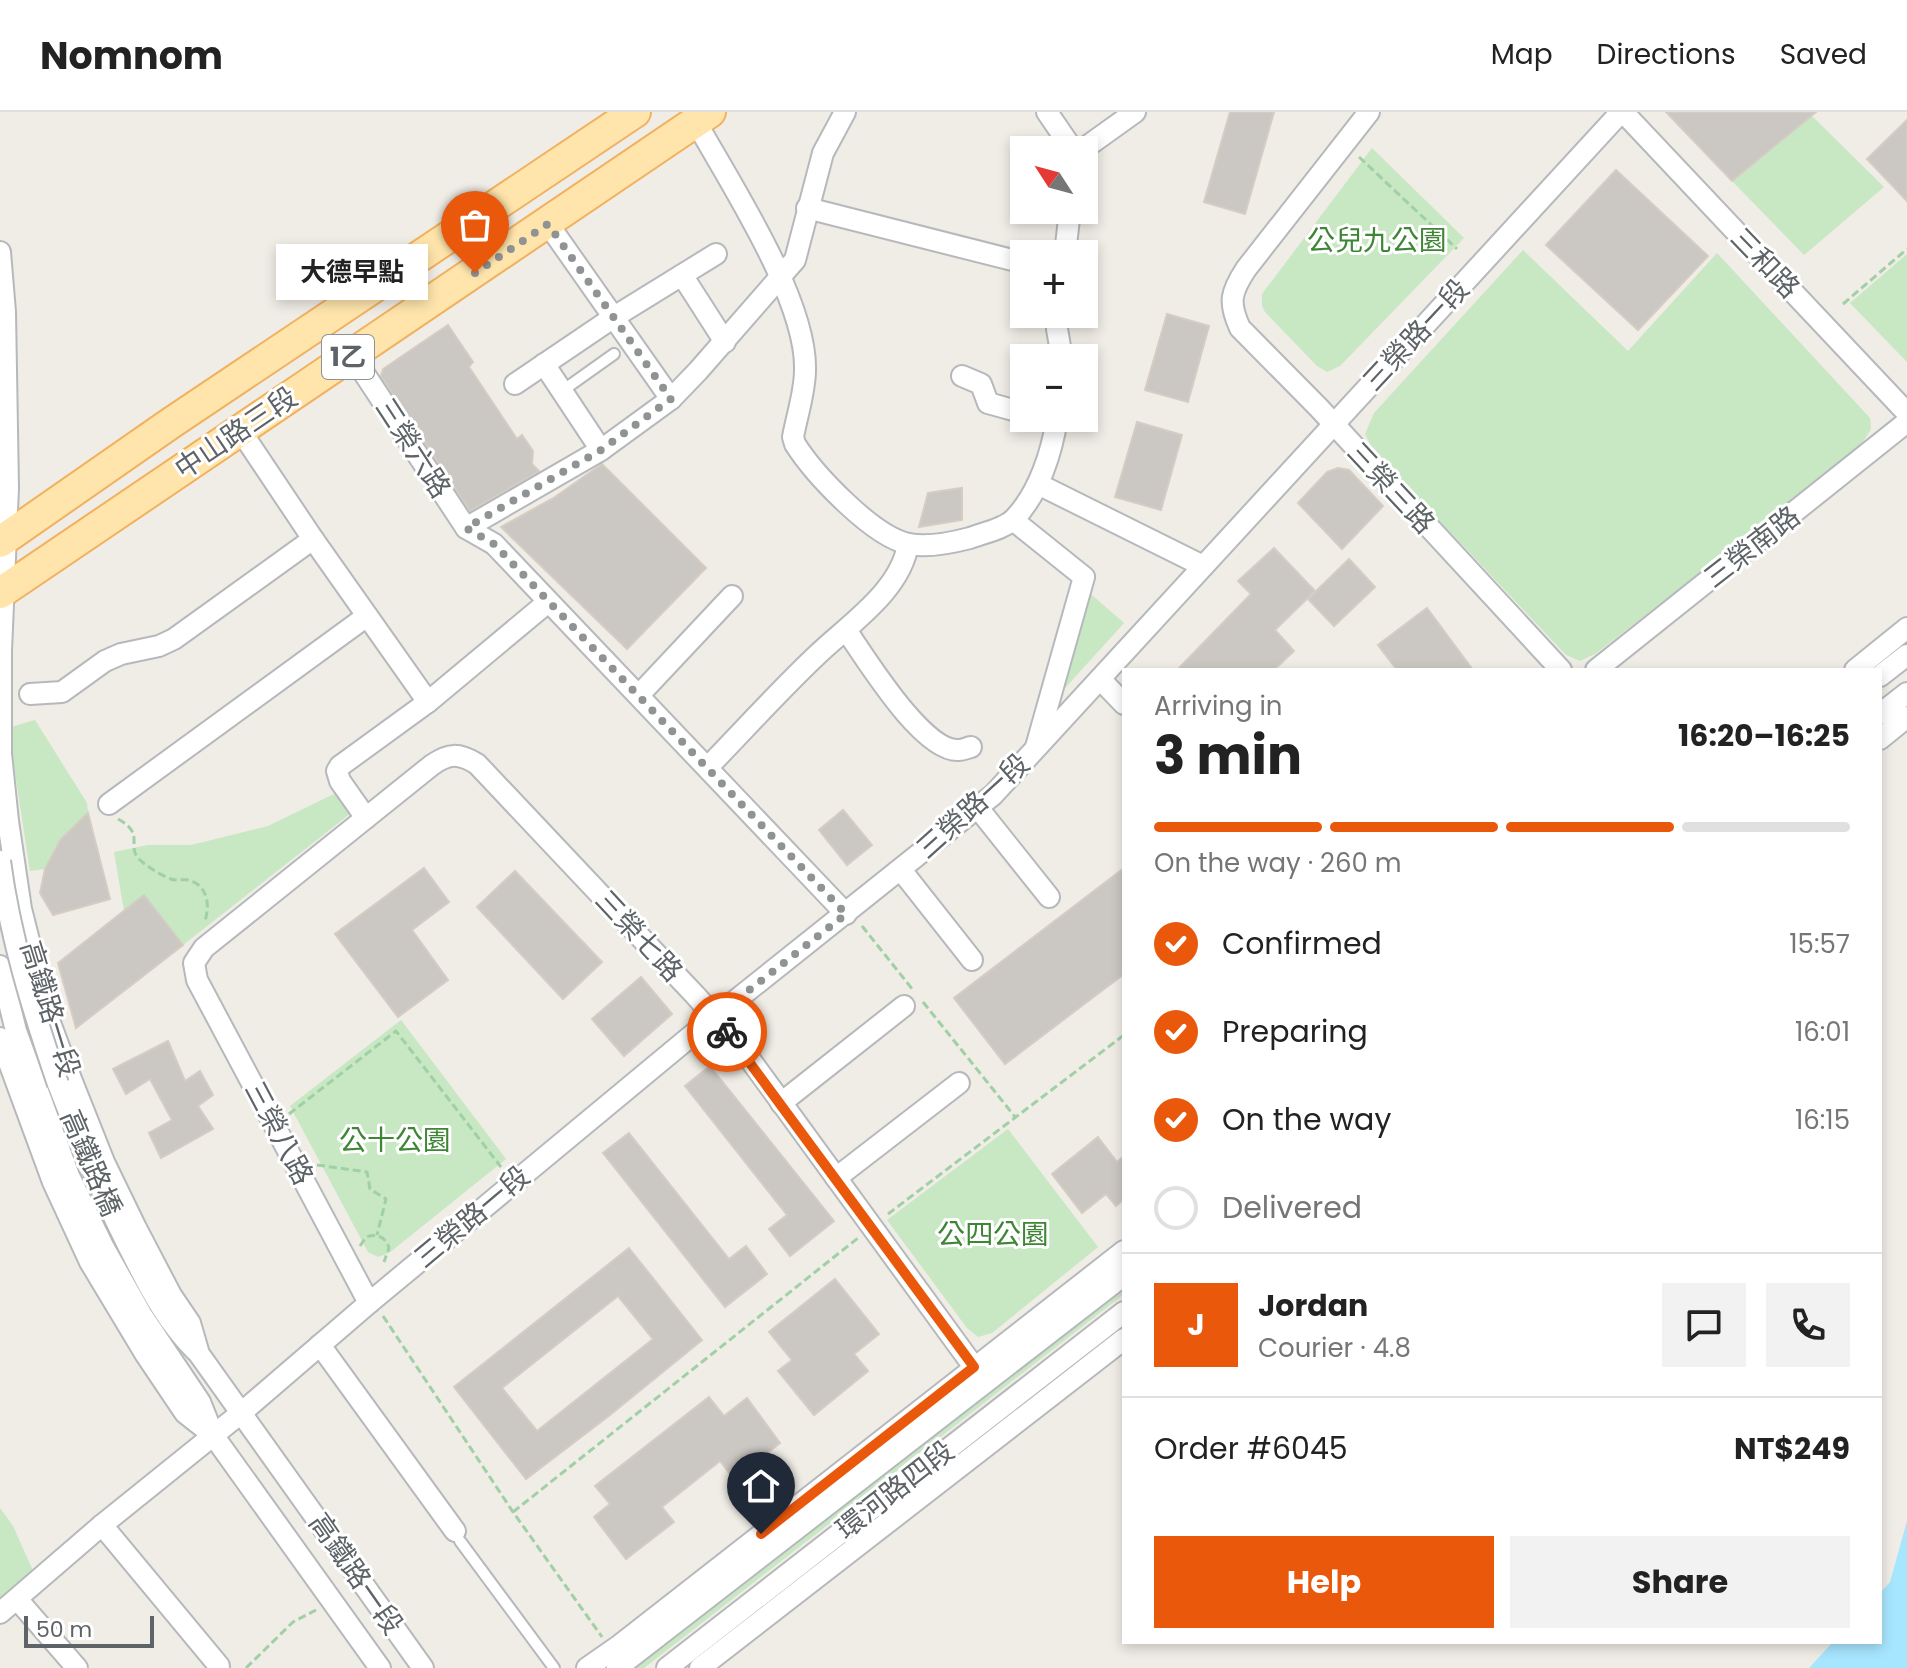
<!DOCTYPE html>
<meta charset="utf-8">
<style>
:root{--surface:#fff;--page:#f2f2f2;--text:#222;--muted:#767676;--line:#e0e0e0;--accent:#ea580c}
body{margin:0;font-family:Poppins,"Noto Sans TC",sans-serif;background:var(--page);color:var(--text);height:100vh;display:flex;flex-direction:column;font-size:30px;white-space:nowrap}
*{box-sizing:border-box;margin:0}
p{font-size:26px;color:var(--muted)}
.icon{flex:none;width:44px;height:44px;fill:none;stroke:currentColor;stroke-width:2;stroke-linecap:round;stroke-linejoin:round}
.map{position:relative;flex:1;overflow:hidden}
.drawer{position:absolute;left:1122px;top:556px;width:760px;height:976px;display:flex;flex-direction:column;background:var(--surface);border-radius:0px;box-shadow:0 4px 12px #0003}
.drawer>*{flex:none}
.needle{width:52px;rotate:306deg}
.fabs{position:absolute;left:1010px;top:24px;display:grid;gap:16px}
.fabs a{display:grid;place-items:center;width:88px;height:88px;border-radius:0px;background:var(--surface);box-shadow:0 4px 12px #0003;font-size:40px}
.scale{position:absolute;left:24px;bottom:20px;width:130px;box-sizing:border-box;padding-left:8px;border:4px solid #5d6366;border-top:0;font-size:22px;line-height:28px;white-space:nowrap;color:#5d6366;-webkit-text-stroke:6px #fff;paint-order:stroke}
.pin{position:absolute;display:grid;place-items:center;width:68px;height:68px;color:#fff;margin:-82px -34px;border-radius:50% 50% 50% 0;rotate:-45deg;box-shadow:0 0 8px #0007}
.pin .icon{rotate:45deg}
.courier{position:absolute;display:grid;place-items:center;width:80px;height:80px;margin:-40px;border:6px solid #ea580c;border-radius:50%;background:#fff;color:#222;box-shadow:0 2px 10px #0007}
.bubble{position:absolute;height:56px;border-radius:0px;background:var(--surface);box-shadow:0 4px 12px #0003;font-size:26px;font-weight:700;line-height:56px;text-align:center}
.headline em{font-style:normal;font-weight:700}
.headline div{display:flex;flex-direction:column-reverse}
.headline{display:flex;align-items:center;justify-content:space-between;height:136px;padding:0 32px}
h1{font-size:52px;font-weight:700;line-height:60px}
.bar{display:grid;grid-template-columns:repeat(4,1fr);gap:12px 8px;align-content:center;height:96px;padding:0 32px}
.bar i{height:10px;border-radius:6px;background:var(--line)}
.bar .selected{background:var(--accent)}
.bar p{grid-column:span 4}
.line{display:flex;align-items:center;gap:20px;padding:0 32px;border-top:2px solid var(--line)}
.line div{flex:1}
.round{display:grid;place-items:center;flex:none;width:84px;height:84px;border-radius:0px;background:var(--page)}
ol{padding:0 32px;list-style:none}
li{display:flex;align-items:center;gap:24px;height:88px}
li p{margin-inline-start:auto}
li .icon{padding:8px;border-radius:50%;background:var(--accent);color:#fff;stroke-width:4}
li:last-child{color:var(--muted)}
li i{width:44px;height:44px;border:4px solid var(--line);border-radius:50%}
.action{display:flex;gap:16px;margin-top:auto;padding:16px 32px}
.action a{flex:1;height:92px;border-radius:0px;background:var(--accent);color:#fff;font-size:32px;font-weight:700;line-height:92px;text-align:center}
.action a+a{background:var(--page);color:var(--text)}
header{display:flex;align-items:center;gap:48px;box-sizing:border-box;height:112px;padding:0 40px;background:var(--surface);border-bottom:2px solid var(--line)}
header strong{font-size:38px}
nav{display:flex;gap:44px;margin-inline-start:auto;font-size:28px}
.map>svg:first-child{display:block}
.green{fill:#c8e7c3}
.water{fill:#a7e6ff}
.building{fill:#cbc7c2;stroke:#d5cdc4;stroke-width:2;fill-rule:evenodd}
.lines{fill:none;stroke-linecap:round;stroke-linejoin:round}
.lane-casing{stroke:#b6b9bc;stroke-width:14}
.street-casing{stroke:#b6b9bc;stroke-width:24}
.primary-casing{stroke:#f1b15e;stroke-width:34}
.path{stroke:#a0d0a5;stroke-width:3;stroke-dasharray:8 4;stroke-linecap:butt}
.lane{stroke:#fff;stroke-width:10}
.street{stroke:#fff;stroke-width:20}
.primary{stroke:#ffe5ac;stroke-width:30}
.street-bridge-casing{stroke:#b6b9bc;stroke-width:24;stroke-linecap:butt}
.street-bridge{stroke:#fff;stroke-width:20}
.done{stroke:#909393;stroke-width:8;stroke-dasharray:0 14.4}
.route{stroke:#ea580c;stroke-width:10}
.labels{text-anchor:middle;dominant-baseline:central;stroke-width:6;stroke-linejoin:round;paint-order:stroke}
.shield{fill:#fff;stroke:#8e9294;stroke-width:2}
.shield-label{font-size:26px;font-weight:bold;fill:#5d6366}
.park-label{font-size:28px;fill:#3e8535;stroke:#fff}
.street-label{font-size:28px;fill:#5d6366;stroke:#fff}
</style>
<header>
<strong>Nomnom</strong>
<nav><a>Map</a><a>Directions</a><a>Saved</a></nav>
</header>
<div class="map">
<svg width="1907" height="1556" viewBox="0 0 1907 1556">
<rect width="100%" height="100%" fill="#f0ece6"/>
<!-- green -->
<g class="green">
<path d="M 1812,4 L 1884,75 L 1804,143 L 1732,69 Z"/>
<path d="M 1372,36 L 1464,126 L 1340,254 L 1327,260 L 1317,254 L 1265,200 L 1262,194 L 1262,182 Z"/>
<path d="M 1523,138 L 1628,239 L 1717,141 L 1870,306 L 1871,317 L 1857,339 L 1595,542 L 1580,549 L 1566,543 L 1373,338 L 1365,322 L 1374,301 Z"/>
<path d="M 1907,142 L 1907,250 L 1850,191 Z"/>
<path d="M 1085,477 L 1124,511 L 1056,586 Z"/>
<path d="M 35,608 L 87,691 L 88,701 L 61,727 L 45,757 L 30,759 L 12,641 L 11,615 Z"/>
<path d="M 336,681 L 351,701 L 183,833 L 145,784 L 124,799 L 114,740 L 148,733 L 191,733 L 268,714 Z"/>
<path d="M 401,908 L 506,1047 L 389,1141 L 378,1145 L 368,1140 L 290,994 Z"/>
<path d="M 1008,1017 L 1098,1135 L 992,1221 L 978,1225 L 967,1216 L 887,1108 Z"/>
<path d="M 1124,1171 L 1124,1182 L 644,1556 L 630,1556 Z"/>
<path d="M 0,1396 L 13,1414 L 34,1461 L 0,1489 Z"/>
</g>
<!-- water -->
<path class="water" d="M 1907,1409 L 1907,1556 L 1809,1556 L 1833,1530 L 1880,1530 L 1880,1481 L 1890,1470 Z"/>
<!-- building -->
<g class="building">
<path d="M 1230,0 L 1274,0 L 1245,102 L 1204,90 Z"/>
<path d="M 1666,0 L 1816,0 L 1732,69 Z"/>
<path d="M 1907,8 L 1907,89 L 1867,47 Z"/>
<path d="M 1616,58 L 1708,144 L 1638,218 L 1546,133 Z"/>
<path d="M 1167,202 L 1209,214 L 1188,290 L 1145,278 Z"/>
<path d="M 448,213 L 473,250 L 469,255 L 517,327 L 522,323 L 533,339 L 532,352 L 539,359 L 470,399 L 381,264 L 383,257 Z"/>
<path d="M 1137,310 L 1182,323 L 1161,398 L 1115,385 Z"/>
<path d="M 602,352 L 706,456 L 627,537 L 501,415 L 555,385 Z"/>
<path d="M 1338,356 L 1349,358 L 1383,394 L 1342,437 L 1298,391 L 1327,360 Z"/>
<path d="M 962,376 L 962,408 L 919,415 L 928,381 Z"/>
<path d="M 1274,436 L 1315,479 L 1275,518 L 1294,539 L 1274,558 L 1177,558 L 1251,482 L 1238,469 Z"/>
<path d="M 1349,447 L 1375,475 L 1334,514 L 1308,487 Z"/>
<path d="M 1427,496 L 1473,558 L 1397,558 L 1378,533 Z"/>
<path d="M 843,698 L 872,733 L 847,753 L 819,718 Z"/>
<path d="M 88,701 L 110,787 L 53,803 L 40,781 L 45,757 L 61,727 Z"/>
<path d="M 424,756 L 449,790 L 412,818 L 448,868 L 398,905 L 335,822 Z"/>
<path d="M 1124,756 L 1124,862 L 1005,952 L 954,886 Z"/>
<path d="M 515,759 L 602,850 L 563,887 L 477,795 Z"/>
<path d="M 144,783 L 183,833 L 76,916 L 58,851 Z"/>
<path d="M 641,865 L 672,902 L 624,944 L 592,907 Z"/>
<path d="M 168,929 L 185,969 L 200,959 L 213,983 L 198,994 L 213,1017 L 161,1046 L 149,1021 L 172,1008 L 150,967 L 126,982 L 113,957 Z"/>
<path d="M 710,954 L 834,1109 L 790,1144 L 769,1117 L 787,1103 L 685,974 Z"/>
<path d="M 629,1021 L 729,1147 L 746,1134 L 767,1162 L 725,1195 L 603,1041 Z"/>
<path d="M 1098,1025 L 1117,1050 L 1124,1044 L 1124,1087 L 1116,1094 L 1106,1082 L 1082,1101 L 1052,1062 Z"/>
<path d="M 629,1136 L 702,1228 L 610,1303 L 526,1367 L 454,1275 ZM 618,1184 L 653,1227 L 537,1319 L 502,1276 Z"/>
<path d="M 835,1167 L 879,1222 L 854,1242 L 868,1259 L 814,1303 L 778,1259 L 792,1248 L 769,1220 Z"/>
<path d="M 709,1285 L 724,1304 L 747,1286 L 780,1331 L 734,1367 L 720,1349 L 662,1395 L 674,1410 L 626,1447 L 594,1405 L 610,1392 L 595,1374 Z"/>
</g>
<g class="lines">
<!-- lane casing -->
<g class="lane-casing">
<g id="lane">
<path d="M 562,279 L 614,242"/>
<path d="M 460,1429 L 554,1556"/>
</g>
</g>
<!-- street casing -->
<g class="street-casing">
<g id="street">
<path d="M 1047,0 L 1073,38"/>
<path d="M 1369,0 L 1246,157 C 1231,180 1228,190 1240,216 L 1319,296 L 1561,558"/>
<path d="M 1623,0 L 1907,301"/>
<path d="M 696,10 C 730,71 807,188 805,258 C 805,280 797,303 793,325 L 795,332 C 814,362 873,425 909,432 C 928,436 951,431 970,426 C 983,421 1004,417 1014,407 C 1039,381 1052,340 1057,306"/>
<path d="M 1082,38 L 1135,0"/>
<path d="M 807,96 L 1024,151"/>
<path d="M 548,112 L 671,287"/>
<path d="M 0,140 L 5,200 L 8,376 L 1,539 L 1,642 L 8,709 L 21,797 L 49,908 L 71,967 L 104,1050 L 136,1116 L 171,1183 L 190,1211 L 199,1242 L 423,1556"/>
<path d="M 1065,142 L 1070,98"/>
<path d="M 682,163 L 725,230"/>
<path d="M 1058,202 L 1057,217 L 1062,246"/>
<path d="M 352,243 L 466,416 L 494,432 L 846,802"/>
<path d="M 544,252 L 601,338"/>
<path d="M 962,264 L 981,272 L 988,291 L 1024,301"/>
<path d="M 515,272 L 614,205 L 716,142"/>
<path d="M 240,318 L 313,427 L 428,590"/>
<path d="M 1038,372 L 1203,454"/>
<path d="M 1013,408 L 1084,465 L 1036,635"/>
<path d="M 466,416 L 601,338 L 671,287 L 698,259 L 795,148 L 823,41 L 845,0"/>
<path d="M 846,518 C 865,545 923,641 959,638 C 963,638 967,636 971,635"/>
<path d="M 1596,558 L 1907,310"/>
<path d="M 1855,558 L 1907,516"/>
<path d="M 1880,564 L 1907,543"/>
<path d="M 1100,567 L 1124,592"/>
<path d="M 30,582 L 62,580 L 105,549 L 121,542 L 159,534 L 174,527 L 313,427"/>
<path d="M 639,583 L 732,484"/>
<path d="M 1880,602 L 1907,581"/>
<path d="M 1880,627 L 1907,605"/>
<path d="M 708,655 C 744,618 779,579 816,544 C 848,513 901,479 908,432"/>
<path d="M 109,692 L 367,504"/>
<path d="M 978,696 L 1049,785"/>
<path d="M 366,706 L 340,669 L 337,659 L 340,654 L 428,590 L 548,490"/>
<path d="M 901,758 L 972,848"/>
<path d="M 0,854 L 16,919 L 69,1064 L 104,1136 L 141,1202 L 200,1290 L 212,1320"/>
<path d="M 0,926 L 53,1070 L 90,1150 L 146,1243 L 185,1301 L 213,1323 L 380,1556"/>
<path d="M 58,972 C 81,1032 105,1090 135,1147 C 152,1181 169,1212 196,1239"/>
<path d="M 781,991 L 904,894"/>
<path d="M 836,1066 L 959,971"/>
<path d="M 369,1191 L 197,868 L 194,851 L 204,836 L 432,653 C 449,641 459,641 477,652 L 695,883 L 738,931 L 974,1255"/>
<path d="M 320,1233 L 455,1419"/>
<path d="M 102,1413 L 219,1554"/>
<path d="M 17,1487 L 77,1556"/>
<path d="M 0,1501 L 102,1413 L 241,1301 L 369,1191 L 691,924 L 993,683 L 1621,0"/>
<path d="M 587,1556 L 620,1533 L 1124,1139"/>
<path d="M 617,1556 L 1124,1163"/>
<path d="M 667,1556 L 1124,1200"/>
<path d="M 700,1556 L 1124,1227"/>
</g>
</g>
<!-- primary casing -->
<g class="primary-casing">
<g id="primary">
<path d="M 0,430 L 171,311 L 635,0"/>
<path d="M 0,481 L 710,0"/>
</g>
</g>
<!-- path -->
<g class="path">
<path d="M 1359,45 L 1457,137"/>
<path d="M 1843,192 L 1907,137"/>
<path d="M 118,707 C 146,722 126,734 139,747 C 146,754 162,764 171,767 C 176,769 183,767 189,768 C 208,774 210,793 205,809"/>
<path d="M 862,814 L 913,878"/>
<path d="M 923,890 L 1016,1006"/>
<path d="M 289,1002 L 396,919 L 501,1055"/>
<path d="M 317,1053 L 367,1060 L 370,1077 L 386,1087 L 377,1123"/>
<path d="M 888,1102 L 1124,923"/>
<path d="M 360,1134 L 366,1125 C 377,1121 386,1125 389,1136 L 384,1150"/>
<path d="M 383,1204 L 513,1400 L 602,1525"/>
<path d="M 513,1400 L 858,1126"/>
<path d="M 246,1556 L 293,1510 L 316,1498"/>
</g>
<!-- lane -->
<use href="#lane" class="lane"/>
<!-- street -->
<use href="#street" class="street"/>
<!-- primary -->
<use href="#primary" class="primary"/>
<!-- street-bridge casing -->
<g class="street-bridge-casing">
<path id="street-bridge" d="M 0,749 C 10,825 33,899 58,972"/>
</g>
<!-- street-bridge -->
<use href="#street-bridge" class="street-bridge"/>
</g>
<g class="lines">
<!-- done -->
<path class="done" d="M 475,161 L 548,112 L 671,287 L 601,338 L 466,416 L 494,432 L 846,802 L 715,905 L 727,920"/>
<!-- route -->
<path class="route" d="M 727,920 L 974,1255 L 761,1422"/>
</g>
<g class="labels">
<!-- shield labels -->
<rect class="shield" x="322" y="223" width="52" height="44" rx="6"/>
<g class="shield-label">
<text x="348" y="245">1乙</text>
</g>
<!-- park labels -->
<g class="park-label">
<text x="1377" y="128">公兒九公園</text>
<text x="395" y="1028">公十公園</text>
<text x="993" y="1122">公四公園</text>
</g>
<!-- street labels -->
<g class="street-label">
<text transform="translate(1765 151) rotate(46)">三和路</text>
<text transform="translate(1416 223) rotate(-47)">三榮路一段</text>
<text transform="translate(236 321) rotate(-34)">中山路三段</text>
<text transform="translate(413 336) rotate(57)">三榮六路</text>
<text transform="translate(1391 376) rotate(47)">三榮三路</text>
<text transform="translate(1752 435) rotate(-38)">三榮南路</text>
<text transform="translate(973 694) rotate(-42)">三榮路一段</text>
<text transform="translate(639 824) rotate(47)">三榮七路</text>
<text transform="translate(50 897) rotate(73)">高鐵路一段</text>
<text transform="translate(279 1021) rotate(62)">三榮八路</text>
<text transform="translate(91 1051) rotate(67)">高鐵路橋</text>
<text transform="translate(472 1105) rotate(-40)">三榮路一段</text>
<text transform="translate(895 1378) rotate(-38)">環河路四段</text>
<text transform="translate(356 1462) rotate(55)">高鐵路一段</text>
</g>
</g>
</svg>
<div class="fabs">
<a><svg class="needle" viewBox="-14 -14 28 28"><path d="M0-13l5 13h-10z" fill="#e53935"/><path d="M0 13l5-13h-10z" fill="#767676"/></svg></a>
<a>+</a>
<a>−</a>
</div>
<div class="scale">50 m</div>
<div class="pin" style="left:475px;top:161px;background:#ea580c"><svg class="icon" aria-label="bag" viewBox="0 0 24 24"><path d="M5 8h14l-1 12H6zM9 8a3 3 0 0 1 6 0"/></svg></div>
<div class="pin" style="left:761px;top:1422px;background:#1f2937"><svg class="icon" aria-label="home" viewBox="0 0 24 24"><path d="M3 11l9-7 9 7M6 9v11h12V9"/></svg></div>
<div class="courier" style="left:727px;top:920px"><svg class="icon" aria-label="bike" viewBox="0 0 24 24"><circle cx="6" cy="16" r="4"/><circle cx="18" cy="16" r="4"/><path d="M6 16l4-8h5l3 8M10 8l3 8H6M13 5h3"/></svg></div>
<div class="bubble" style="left:276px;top:132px;width:152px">大德早點</div>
<section class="drawer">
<div class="headline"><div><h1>3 min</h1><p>Arriving in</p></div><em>16:20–16:25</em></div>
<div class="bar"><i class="selected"></i><i class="selected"></i><i class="selected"></i><i></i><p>On the way · 260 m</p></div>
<ol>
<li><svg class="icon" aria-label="check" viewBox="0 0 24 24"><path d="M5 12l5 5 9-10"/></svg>Confirmed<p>15:57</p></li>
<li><svg class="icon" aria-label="check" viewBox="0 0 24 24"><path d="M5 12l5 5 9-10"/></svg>Preparing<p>16:01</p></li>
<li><svg class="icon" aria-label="check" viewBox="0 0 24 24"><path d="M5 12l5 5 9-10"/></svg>On the way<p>16:15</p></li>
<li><i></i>Delivered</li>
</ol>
<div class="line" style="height:144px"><b class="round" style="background:var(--accent);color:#fff">J</b><div><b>Jordan</b><p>Courier · 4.8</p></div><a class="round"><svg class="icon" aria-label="chat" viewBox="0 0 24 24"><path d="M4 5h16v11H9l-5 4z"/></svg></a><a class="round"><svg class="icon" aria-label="phone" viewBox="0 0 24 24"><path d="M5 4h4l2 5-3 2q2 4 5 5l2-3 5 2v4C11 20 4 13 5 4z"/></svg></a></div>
<div class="line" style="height:104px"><div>Order #6045</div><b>NT$249</b></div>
<div class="action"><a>Help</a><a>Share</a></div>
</section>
</div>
